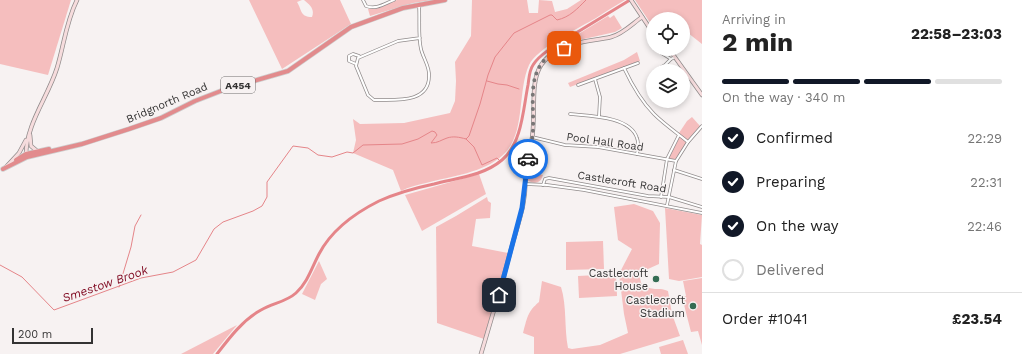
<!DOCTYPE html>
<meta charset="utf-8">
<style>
:root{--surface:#fff;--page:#f6f6f6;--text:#222;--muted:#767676;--line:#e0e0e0;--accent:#111827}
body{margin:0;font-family:"Work Sans",sans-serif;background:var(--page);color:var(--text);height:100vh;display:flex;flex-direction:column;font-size:15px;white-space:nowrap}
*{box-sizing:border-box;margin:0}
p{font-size:13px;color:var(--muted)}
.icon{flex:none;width:22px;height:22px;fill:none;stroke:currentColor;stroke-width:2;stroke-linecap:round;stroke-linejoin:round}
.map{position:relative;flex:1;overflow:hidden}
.sheet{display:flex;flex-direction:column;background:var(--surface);width:320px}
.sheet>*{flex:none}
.controls{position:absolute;left:646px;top:12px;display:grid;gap:8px}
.controls a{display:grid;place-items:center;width:44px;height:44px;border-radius:50%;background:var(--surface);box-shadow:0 2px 6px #0003;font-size:20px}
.scale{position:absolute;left:12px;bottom:10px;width:81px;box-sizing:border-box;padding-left:4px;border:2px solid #343333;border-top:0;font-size:11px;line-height:14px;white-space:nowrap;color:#343333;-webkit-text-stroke:3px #f7f2f2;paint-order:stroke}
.pin{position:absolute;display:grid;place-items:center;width:34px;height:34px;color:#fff;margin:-17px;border-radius:8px;box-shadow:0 2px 6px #0006}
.courier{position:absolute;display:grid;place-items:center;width:40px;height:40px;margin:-20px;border:3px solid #1a73e8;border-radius:50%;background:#fff;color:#222;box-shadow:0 1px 5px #0007}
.headline em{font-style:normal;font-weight:700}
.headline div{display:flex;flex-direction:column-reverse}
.headline{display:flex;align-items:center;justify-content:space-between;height:68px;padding:0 20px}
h1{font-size:26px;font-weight:700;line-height:30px}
.bar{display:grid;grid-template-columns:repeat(4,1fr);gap:6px 4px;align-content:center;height:48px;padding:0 20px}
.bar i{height:5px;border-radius:3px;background:var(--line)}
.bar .selected{background:var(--accent)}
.bar p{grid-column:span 4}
.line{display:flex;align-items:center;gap:10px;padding:0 20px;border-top:1px solid var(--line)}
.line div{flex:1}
ol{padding:0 20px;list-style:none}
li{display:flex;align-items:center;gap:12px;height:44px}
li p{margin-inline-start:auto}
li .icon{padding:4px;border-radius:50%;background:var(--accent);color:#fff;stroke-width:4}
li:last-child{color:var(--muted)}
li i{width:22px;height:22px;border:2px solid var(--line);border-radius:50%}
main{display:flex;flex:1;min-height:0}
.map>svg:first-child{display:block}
.green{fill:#f5bebe}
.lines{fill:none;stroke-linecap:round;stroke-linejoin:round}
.stream{stroke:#e58589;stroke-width:1}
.canal{stroke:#e58589;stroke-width:3}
.street-casing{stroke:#908b8b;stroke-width:3.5}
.secondary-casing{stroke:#908b8b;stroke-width:4.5}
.highway-casing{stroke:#cecece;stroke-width:5.5}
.street{stroke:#fff;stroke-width:2}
.secondary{stroke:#f6dcdd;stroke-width:3}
.highway{stroke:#e28b8d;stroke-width:4}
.done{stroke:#787676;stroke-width:4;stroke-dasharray:0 7.2}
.route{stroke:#1a73e8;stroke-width:5}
.poi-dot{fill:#346c53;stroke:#f7f2f2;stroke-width:1.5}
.labels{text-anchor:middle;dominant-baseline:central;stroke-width:3;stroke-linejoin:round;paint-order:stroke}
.shield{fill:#f7f2f2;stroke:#6e6c6c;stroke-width:1}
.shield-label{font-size:10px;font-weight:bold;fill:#343333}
.street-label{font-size:11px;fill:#343333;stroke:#f7f2f2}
.poi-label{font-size:11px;fill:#343333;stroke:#f7f2f2;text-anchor:end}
.water-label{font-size:12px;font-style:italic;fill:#830f26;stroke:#f7f2f2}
</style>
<main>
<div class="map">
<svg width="702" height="354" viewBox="0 0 702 354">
<rect width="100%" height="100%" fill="#f7f2f2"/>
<!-- green -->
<g class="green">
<path d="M 0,0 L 71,0 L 48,75 L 0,64 Z"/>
<path d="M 249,0 L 302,0 L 297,2 C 302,10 300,17 312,17 C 315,9 310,5 304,0 L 340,0 L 351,24 L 282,69 Z"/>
<path d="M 397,0 L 432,0 L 413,3 L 370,16 L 368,9 L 379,8 Z"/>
<path d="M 472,0 L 527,0 L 529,13 L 538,13 L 539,0 L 552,1 L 555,12 L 567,9 L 581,0 L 625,0 C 615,6 605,12 596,18 C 579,28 537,48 529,65 C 517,92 526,134 503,155 C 483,173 452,176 426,183 C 417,185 409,187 401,191 L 393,170 L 353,153 L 356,140 L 353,119 L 360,124 L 404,123 L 450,113 L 455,101 L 456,81 L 455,62 L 471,36 Z"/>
<path d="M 635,0 L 702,0 L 702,44 L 683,29 L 683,19 L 653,19 L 653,27 Z"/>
<path d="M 614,15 L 622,28 L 615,32 L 562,44 L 608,16 L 610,18 Z"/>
<path d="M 637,52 L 640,61 L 570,87 L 568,83 L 624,60 Z"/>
<path d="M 692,117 L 700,126 L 687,141 L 679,133 L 687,121 Z"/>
<path d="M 680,136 L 687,142 L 675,160 L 668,159 Z"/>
<path d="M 529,165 L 539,174 L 543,175 C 541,183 535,185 527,180 L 527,174 Z"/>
<path d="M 479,174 L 486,194 L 422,231 L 405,195 Z"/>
<path d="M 487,197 L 488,201 L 491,203 L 490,218 L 476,219 L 472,246 L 508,253 L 484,339 L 437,323 L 436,227 L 456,216 Z"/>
<path d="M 634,204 L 653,211 L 660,223 L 659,264 L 639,273 L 641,283 C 653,293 657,286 668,291 L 672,314 L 680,336 L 620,354 L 534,354 L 534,337 L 523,333 C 527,319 527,312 539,302 L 542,281 L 561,287 C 567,306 564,328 568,348 L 572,349 L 600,345 L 628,333 L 624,314 L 619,274 L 632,249 L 618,240 L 614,207 Z"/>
<path d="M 665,208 L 702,215 L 700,244 L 702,245 L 702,277 L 679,281 L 669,279 Z"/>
<path d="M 603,241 L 604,269 L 566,270 L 566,242 Z"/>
<path d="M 319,261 L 327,279 L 321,284 L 315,300 L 302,294 Z"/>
<path d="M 616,274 L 617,296 L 579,298 L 578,276 Z"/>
<path d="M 702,278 L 702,345 L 698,331 L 691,332 L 682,297 L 686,296 L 683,281 Z"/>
<path d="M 237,325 L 213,354 L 181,354 Z"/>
<path d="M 683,340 L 688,354 L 661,354 L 659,347 Z"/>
</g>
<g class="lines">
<!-- stream -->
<g class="stream">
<path d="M 487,81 L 498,84 L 507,85 L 519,89"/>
<path d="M 466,139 L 474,147 L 482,165 L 497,158 L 500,161"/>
<path d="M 0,265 L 22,277 L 54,310 L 141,278 L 173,272 L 196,260 L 214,229 L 223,222 L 253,211 L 262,206 L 267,197 L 267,182 L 293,146 L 308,148 L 318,155 L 332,157 L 347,152 L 353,153 L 363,145 L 402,144 L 418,139 L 432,131 L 435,132 L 437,135 L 431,143 C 438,143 441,140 447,138 C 453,136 459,137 466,139 L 469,136 L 480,104 L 488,75 L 495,57 L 514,33 L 550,15 L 552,15 L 557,20 C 570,17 577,9 586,0"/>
<path d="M 119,287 L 131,247 L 135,226 L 141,215"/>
</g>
<!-- canal -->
<path class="canal" d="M 217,354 C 230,337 243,320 261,310 C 273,303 286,302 296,293 C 308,282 312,267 319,254 C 332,229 355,213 379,201 C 397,193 415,188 434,184 C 457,178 483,176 502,160 C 522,143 523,110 528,85 C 529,79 529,71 533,65 C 541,52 563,41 576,33 C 594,22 612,11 630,0"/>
<!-- street casing -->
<g class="street-casing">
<g id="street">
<path d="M 363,0 L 366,6 C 376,10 384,4 394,0"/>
<path d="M 419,6 C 420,19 418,37 421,49 C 423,58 430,67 429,76 C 429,105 392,99 374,100 L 368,95 L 356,66 L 358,58 L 398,41 L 420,38"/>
<path d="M 655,49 L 671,59 L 675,57"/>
<path d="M 356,64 L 349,61 L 349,56 L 353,54 L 359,56"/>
<path d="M 624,68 C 632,85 641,101 654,114 C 664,124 677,133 688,142"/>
<path d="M 655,71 L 665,65 L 671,59"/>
<path d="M 595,79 L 600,97 L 599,116"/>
<path d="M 578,85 L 638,63"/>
<path d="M 570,114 C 589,116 630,116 637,138 C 639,143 638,149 637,154"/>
<path d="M 532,137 L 565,145 L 598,147 L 676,161"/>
<path d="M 674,170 L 702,179"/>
<path d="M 526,184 L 547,185 L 584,190 L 702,213"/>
<path d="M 543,185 L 545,179 L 549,178 L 648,196 L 669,197 L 702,207"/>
<path d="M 661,197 L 667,159 L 679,135"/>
<path d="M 667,205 L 676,161 L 688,142 L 702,126"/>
</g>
</g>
<!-- secondary casing -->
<g class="secondary-casing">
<g id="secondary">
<path d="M 631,0 L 653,33"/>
<path d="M 669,49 L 702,95"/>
<path d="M 30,135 L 31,146 L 37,151"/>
<path d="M 26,155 C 26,124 48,97 57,68 C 64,45 66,22 77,0"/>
<path d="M 6,167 L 19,153 L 26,140"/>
<path d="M 481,354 C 492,317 503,280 513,242 C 519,221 527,199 525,177 C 528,161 532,145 533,129 C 536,87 525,58 575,44 C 587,40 599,40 611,37 C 623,34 632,24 642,17"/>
</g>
</g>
<!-- highway casing -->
<g class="highway-casing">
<g id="highway">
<path d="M 16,160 L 26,154 L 49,149"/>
<path d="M 3,169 L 27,157 L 82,144 L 129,129 L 161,118 L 195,101 L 226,89 L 288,71 L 351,27 L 403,8 L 445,0"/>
</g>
</g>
<!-- street -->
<use href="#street" class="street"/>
<!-- secondary -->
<use href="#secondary" class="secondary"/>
<!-- highway -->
<use href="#highway" class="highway"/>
</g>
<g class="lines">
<!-- done -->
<path class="done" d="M 528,159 C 530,149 533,139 533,128 C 534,109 529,83 540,66 C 545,57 555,52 564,48"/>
<!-- route -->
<path class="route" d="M 499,295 L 522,208 L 528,159"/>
</g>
<!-- markers -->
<g class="poi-dot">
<circle cx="656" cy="279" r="4"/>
<circle cx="693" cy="306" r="4"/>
</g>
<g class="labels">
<!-- shield labels -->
<rect class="shield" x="221" y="77" width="34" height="16" rx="3"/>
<g class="shield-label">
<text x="238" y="85">A454</text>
</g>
<!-- street labels -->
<g class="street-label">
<text transform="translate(167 103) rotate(-23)">Bridgnorth Road</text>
<text transform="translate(605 142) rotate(8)">Pool Hall Road</text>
<text transform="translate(622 182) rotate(9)">Castlecroft Road</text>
</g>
<!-- poi labels -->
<g class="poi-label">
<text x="648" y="273">Castlecroft<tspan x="648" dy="13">House</tspan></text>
<text x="685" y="300">Castlecroft<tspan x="685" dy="13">Stadium</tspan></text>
</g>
<!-- water labels -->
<g class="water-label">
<text transform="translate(105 284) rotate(-19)">Smestow Brook</text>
</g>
</g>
</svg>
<div class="controls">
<a><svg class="icon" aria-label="locate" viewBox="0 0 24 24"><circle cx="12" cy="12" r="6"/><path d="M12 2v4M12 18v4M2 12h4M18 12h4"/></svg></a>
<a><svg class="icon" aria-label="layers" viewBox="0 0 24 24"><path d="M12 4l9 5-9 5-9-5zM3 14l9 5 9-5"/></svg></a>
</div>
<div class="scale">200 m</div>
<div class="pin" style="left:564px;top:48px;background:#ea580c"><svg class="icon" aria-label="bag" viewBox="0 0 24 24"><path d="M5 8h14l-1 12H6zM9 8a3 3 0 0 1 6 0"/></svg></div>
<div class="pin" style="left:499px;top:295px;background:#1f2937"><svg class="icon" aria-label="home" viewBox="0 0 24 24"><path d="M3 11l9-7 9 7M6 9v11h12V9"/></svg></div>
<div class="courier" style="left:528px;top:159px"><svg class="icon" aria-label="car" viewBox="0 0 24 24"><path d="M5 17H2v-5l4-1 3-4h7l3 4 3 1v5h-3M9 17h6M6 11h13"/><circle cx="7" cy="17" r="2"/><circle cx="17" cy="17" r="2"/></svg></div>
</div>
<section class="sheet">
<div class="headline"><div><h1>2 min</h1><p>Arriving in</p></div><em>22:58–23:03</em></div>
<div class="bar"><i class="selected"></i><i class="selected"></i><i class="selected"></i><i></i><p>On the way · 340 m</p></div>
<ol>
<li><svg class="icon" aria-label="check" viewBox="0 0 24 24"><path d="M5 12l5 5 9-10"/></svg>Confirmed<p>22:29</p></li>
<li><svg class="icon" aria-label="check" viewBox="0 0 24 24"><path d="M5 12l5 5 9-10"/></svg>Preparing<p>22:31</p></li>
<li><svg class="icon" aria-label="check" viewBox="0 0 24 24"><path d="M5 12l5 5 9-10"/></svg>On the way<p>22:46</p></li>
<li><i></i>Delivered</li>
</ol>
<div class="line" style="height:52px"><div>Order #1041</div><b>£23.54</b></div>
</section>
</main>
